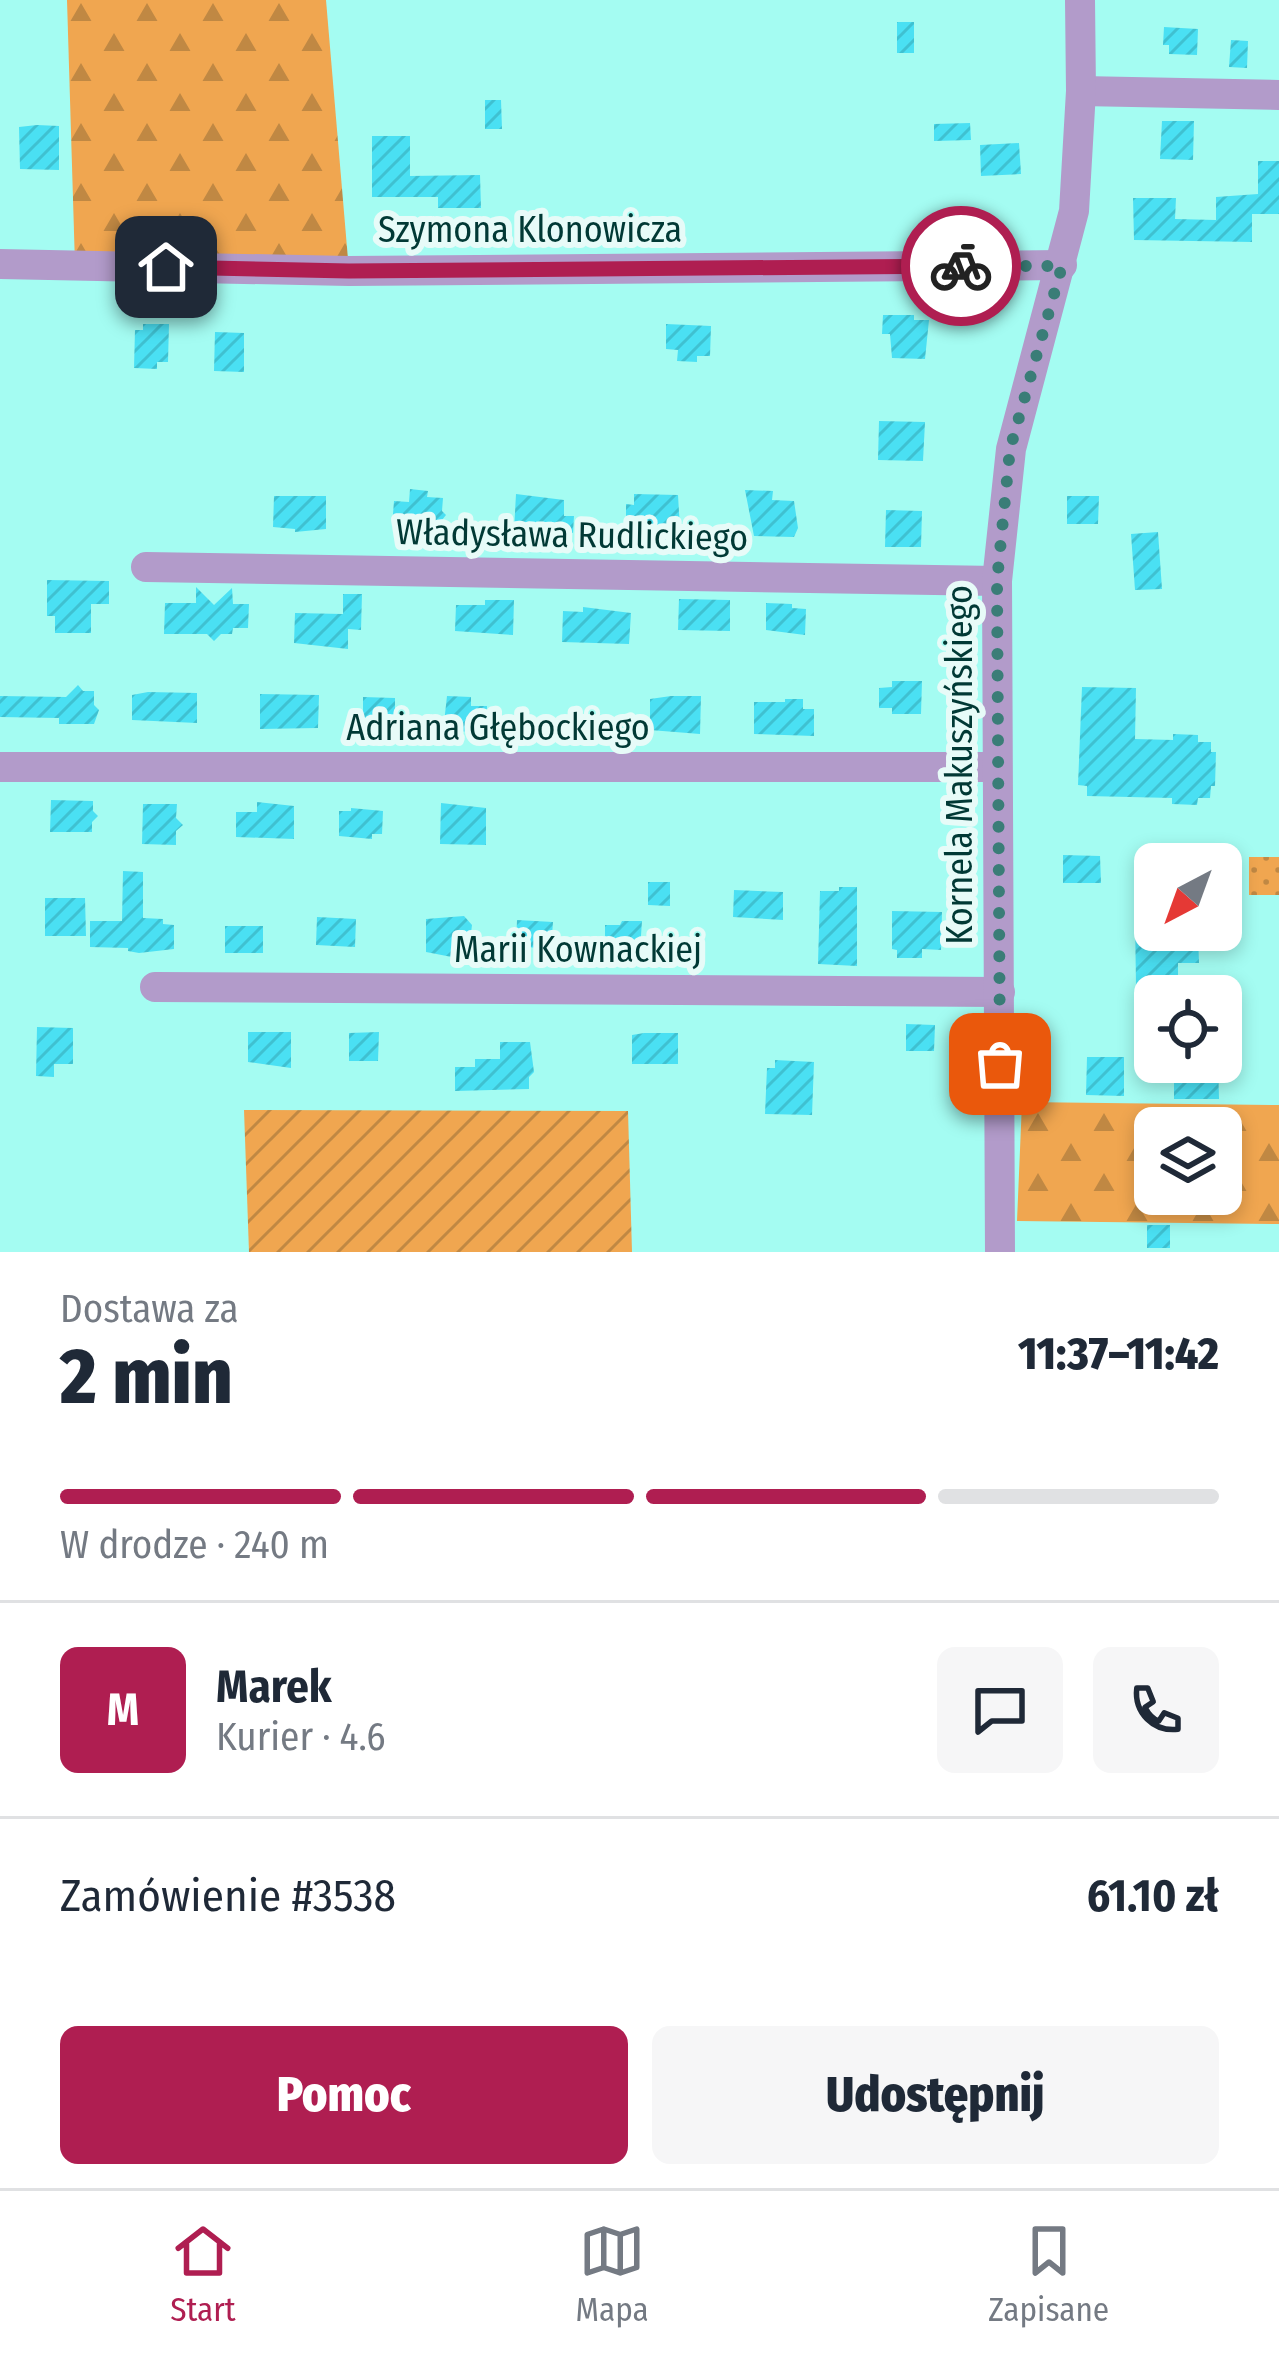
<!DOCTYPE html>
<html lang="pl">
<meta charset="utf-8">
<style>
:root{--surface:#fff;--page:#f6f6f7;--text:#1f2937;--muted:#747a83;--line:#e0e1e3;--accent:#af1e51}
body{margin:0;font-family:"Fira Sans Condensed",sans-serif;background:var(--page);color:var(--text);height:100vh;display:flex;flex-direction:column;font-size:45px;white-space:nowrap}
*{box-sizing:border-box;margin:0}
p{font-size:39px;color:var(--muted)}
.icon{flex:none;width:66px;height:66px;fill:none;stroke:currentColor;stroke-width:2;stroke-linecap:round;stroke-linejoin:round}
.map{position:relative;height:1252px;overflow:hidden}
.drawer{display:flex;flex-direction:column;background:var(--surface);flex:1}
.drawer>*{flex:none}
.needle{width:78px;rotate:221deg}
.tools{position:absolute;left:1134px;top:843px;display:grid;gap:24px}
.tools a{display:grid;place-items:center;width:108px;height:108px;border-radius:18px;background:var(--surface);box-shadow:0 6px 18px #0003;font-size:60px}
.pin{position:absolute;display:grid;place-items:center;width:102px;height:102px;color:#fff;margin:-51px;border-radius:24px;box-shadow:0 6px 18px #0006}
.courier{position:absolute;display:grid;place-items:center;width:120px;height:120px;margin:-60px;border:9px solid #af1e51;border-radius:50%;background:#fff;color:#222;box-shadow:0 3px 15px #0007}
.headline em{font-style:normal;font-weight:800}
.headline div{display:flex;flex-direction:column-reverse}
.headline{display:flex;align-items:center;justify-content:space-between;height:204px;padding:0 60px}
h1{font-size:78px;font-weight:800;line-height:90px}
.bar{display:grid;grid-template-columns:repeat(4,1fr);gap:18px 12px;align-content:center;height:144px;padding:0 60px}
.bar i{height:15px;border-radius:9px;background:var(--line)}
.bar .current{background:var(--accent)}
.bar p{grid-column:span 4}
.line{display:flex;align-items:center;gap:30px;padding:0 60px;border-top:3px solid var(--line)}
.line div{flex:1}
.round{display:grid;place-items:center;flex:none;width:126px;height:126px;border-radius:18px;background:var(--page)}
.cta{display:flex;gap:24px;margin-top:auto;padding:24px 60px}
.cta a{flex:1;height:138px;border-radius:18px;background:var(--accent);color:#fff;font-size:48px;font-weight:800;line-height:138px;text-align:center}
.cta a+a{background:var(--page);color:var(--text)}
.dock{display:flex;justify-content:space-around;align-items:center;height:168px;border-top:3px solid var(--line);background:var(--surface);font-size:33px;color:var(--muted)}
.dock a{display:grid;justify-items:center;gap:6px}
.dock .current{color:var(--accent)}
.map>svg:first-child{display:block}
.forest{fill:url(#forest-firs);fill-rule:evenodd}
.park{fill:url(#park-dots)}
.garden{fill:url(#garden-furrows)}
.building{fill:url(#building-hatch)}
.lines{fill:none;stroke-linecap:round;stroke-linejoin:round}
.minor{stroke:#b29bca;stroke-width:30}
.done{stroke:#3a7d77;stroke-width:12;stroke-dasharray:0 21.6}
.route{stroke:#af1e51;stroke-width:15}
.labels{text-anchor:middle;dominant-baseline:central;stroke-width:12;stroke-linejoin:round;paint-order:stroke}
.street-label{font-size:36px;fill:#013935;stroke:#e7fbf8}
</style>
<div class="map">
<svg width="1279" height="1252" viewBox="0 0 1279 1252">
<defs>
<pattern id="forest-firs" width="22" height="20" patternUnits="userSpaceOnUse" patternTransform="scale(3)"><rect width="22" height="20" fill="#f0a650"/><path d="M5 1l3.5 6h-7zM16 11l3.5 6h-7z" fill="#c08843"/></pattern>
<pattern id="park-dots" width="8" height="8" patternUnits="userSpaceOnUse" patternTransform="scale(3)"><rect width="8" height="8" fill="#f0a650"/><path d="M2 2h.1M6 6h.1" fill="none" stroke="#c08843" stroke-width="1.8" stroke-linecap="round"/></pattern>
<pattern id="garden-furrows" width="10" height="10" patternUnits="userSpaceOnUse" patternTransform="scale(3)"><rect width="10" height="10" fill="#f0a650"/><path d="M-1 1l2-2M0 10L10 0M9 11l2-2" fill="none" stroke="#c08843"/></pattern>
<pattern id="building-hatch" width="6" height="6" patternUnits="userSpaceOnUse" patternTransform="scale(3)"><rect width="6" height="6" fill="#4ae0f3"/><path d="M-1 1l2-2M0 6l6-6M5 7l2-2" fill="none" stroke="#3fc1d1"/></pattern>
</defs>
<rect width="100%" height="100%" fill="#a4fcf2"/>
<!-- forest -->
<g class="forest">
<path d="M 67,0 L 326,0 L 349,271 L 75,265 Z"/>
<path d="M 1022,1102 L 1279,1105 L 1279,1224 L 1017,1221 ZM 1155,1128 L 1221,1128 L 1221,1194 L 1155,1194 Z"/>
</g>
<!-- park -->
<rect class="park" x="1249" y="857" width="30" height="38"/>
<!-- garden -->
<path class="garden" d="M 244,1110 L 628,1111 L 632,1252 L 249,1252 Z"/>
<!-- building -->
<g class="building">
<rect x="897" y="22" width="17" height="31"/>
<path d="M 1164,27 L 1198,29 L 1197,55 L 1169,54 L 1169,45 L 1163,45 Z"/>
<path d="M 1231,40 L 1248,41 L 1247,68 L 1229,67 Z"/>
<path d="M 485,100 L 501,100 L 502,129 L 485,129 Z"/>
<path d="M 1162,121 L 1194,121 L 1193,160 L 1160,159 Z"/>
<path d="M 970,123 L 971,140 L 934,141 L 934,124 Z"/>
<path d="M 37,125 L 59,126 L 59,170 L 20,169 L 19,127 Z"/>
<path d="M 372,136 L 410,136 L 410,176 L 480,175 L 481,208 L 438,208 L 438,197 L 372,197 Z"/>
<path d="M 1019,143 L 1021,174 L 981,176 L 980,145 Z"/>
<path d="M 1258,161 L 1279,161 L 1279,214 L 1252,214 L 1252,242 L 1134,240 L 1133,198 L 1176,198 L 1175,219 L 1216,220 L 1216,197 L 1258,194 Z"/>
<path d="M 883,315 L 914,315 L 914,320 L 929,320 L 925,359 L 892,358 L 890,334 L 882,334 Z"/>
<path d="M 143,324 L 169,324 L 168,362 L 157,362 L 157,369 L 134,368 L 135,330 L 143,330 Z"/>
<path d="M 666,324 L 711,326 L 710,356 L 697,356 L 697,362 L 677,361 L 678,350 L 666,349 Z"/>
<path d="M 215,332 L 244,333 L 244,372 L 214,371 Z"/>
<path d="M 879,421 L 925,422 L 923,461 L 878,460 Z"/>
<path d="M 410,489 L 428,491 L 427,497 L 443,498 L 442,511 L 446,515 L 442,520 L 441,533 L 428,532 L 428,538 L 407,537 L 407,528 L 392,527 L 394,501 L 409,502 Z"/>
<path d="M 745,490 L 773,491 L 772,500 L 794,501 L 798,528 L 794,537 L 754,536 Z"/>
<path d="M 516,494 L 564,500 L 564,516 L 574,516 L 573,533 L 563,532 L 563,539 L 539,538 L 539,532 L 514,531 Z"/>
<path d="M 634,494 L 678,495 L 680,529 L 651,529 L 651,536 L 626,536 L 626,504 L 634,505 Z"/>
<path d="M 274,496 L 326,496 L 326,529 L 295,532 L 295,529 L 273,527 Z"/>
<path d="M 1067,496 L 1099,496 L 1098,524 L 1067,524 Z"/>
<path d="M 886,510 L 922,511 L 921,547 L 885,547 Z"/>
<path d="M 1158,532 L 1162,589 L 1135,590 L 1131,534 Z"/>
<path d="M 47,580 L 109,581 L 109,604 L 91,604 L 91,633 L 55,633 L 55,616 L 47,616 Z"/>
<path d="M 196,587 L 214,605 L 232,588 L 233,604 L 249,604 L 248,628 L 233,628 L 232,634 L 221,634 L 214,641 L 207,634 L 164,634 L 165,603 L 196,603 Z"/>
<path d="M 343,594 L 362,594 L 361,630 L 348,629 L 348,649 L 294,643 L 295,613 L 343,614 Z"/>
<path d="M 679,599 L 730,600 L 730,631 L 678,630 Z"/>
<path d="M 485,600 L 514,600 L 513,635 L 455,631 L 456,605 L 485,605 Z"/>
<path d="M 766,603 L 792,604 L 792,608 L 806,609 L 805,635 L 766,630 Z"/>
<path d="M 583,607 L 631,613 L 629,644 L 562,642 L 563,611 L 583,612 Z"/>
<path d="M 892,681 L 922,681 L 921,714 L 892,714 L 892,708 L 879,708 L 879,688 L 892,687 Z"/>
<path d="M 78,685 L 83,691 L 94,691 L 94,705 L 99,710 L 94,724 L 59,724 L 59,718 L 0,717 L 0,696 L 66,697 Z"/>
<path d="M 1082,687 L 1136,688 L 1135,739 L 1173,740 L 1173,734 L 1198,735 L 1198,742 L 1211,742 L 1211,752 L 1216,752 L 1215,786 L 1211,786 L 1210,798 L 1198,798 L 1197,805 L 1172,804 L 1172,798 L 1087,796 L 1087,786 L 1078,785 Z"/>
<path d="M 148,692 L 197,693 L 197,723 L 132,720 L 132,695 Z"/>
<path d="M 260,694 L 319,695 L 318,728 L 260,729 Z"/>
<path d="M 447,696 L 471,697 L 471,706 L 487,706 L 486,731 L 443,732 Z"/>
<path d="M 671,696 L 701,696 L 700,734 L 650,730 L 650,699 Z"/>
<path d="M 363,697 L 395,698 L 395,730 L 363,729 Z"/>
<path d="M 785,699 L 803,699 L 803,709 L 814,709 L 814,736 L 754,734 L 754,702 L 785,702 Z"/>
<path d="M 51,800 L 93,801 L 93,811 L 98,816 L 92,822 L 92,832 L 50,832 Z"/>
<path d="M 257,802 L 294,806 L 294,839 L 236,837 L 236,812 L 257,812 Z"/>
<path d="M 441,803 L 486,808 L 486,845 L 440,844 Z"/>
<path d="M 143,804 L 177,804 L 176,818 L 183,825 L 176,831 L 176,845 L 142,844 Z"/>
<path d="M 351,808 L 383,811 L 382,834 L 372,834 L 372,839 L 339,836 L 339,811 L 351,811 Z"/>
<path d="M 1063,855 L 1100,856 L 1101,883 L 1063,883 Z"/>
<path d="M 123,871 L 143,872 L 143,918 L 163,919 L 163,924 L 174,925 L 174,949 L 139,953 L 128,951 L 128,948 L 90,947 L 90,921 L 122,921 Z"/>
<path d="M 648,882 L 670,882 L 670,906 L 648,905 Z"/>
<path d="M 839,887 L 857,887 L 857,966 L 818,964 L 820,891 L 839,891 Z"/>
<path d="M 734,890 L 783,892 L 783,920 L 733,917 Z"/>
<path d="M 45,898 L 85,898 L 86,936 L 45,936 Z"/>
<path d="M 892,911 L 942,912 L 941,950 L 922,949 L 922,958 L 897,958 L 897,950 L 892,949 Z"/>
<path d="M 464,916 L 472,925 L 469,950 L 457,958 L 426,952 L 426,919 Z"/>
<path d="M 317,917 L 356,919 L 355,947 L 316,945 Z"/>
<path d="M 1135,917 L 1155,917 L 1155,930 L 1172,930 L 1173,936 L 1198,935 L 1199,963 L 1178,963 L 1178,986 L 1136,986 Z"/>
<path d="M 517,920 L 553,922 L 551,948 L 516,947 Z"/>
<path d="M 622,921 L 642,921 L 639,964 L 620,964 L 620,958 L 611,959 L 611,953 L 605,953 L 605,925 L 620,925 Z"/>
<rect x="225" y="926" width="38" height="27"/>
<path d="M 906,1024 L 935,1025 L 934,1051 L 906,1051 Z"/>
<path d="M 37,1027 L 73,1028 L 73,1064 L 54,1064 L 54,1077 L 36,1076 Z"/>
<path d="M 248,1032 L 291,1032 L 291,1068 L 248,1062 Z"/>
<path d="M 379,1032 L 378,1061 L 349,1061 L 349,1033 Z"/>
<path d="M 644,1033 L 678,1033 L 678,1064 L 632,1064 L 632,1035 Z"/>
<path d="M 500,1042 L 530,1042 L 534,1072 L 529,1077 L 529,1089 L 455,1091 L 455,1067 L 475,1067 L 475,1059 L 500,1059 Z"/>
<path d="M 1087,1057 L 1124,1057 L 1124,1096 L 1086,1095 Z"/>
<path d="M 775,1060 L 814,1062 L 812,1115 L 765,1114 L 767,1068 L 775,1068 Z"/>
<path d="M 1218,1062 L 1219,1099 L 1174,1099 L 1174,1067 Z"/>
<rect x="1147" y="1225" width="23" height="23"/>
</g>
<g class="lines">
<!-- minor -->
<g class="minor">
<path d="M 1081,91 L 1279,95"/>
<path d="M 0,264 L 349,271 L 1062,265"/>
<path d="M 146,567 L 997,581"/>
<path d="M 0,767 L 996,767"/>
<path d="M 155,987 L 1000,992"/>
<path d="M 1000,1252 L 997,581 L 1011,449 L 1074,211 L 1081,91 L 1080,0"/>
</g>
</g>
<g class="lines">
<!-- done -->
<path class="done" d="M 961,266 L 1062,266 L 1010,449 L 997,581 L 1000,1064"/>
<!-- route -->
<path class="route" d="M 166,267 L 349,271 L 961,266"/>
</g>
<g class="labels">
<!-- street labels -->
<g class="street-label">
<text x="530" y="230">Szymona Klonowicza</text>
<text transform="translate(572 535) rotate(1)">Władysława Rudlickiego</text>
<text x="498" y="728">Adriana Głębockiego</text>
<text transform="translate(960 765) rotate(-90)">Kornela Makuszyńskiego</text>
<text x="578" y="950">Marii Kownackiej</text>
</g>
</g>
</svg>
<div class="tools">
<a><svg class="needle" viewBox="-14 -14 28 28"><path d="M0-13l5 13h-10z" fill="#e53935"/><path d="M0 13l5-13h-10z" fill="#747a83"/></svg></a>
<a><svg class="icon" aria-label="locate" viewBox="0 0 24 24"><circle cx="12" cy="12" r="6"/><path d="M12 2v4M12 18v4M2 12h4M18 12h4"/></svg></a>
<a><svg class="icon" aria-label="layers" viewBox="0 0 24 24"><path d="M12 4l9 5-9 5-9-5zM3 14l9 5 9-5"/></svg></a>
</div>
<div class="pin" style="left:1000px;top:1064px;background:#ea580c"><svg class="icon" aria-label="bag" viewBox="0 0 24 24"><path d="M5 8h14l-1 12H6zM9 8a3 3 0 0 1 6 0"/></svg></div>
<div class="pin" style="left:166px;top:267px;background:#1f2937"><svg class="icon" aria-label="home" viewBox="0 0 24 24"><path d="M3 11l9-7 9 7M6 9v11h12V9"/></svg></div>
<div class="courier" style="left:961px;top:266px"><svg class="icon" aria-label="bike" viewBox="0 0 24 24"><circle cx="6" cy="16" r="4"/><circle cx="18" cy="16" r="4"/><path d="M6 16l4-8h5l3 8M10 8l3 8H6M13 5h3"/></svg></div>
</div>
<section class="drawer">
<div class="headline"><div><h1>2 min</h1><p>Dostawa za</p></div><em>11:37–11:42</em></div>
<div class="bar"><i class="current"></i><i class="current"></i><i class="current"></i><i></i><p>W drodze · 240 m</p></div>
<div class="line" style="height:216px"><b class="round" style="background:var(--accent);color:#fff">M</b><div><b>Marek</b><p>Kurier · 4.6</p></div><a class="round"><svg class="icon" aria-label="chat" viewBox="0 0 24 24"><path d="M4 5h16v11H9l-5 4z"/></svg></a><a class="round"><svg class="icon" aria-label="phone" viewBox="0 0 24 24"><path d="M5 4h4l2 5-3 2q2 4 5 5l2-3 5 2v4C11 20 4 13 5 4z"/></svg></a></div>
<div class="line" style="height:156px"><div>Zamówienie #3538</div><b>61.10 zł</b></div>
<div class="cta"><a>Pomoc</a><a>Udostępnij</a></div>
</section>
<nav class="dock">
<a class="current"><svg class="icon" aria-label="home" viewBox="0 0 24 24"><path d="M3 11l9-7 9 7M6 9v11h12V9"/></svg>Start</a>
<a><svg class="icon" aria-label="map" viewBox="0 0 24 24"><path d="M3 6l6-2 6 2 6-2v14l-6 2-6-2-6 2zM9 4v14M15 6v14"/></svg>Mapa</a>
<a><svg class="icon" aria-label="saved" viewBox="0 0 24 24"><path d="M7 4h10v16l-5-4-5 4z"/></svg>Zapisane</a>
</nav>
